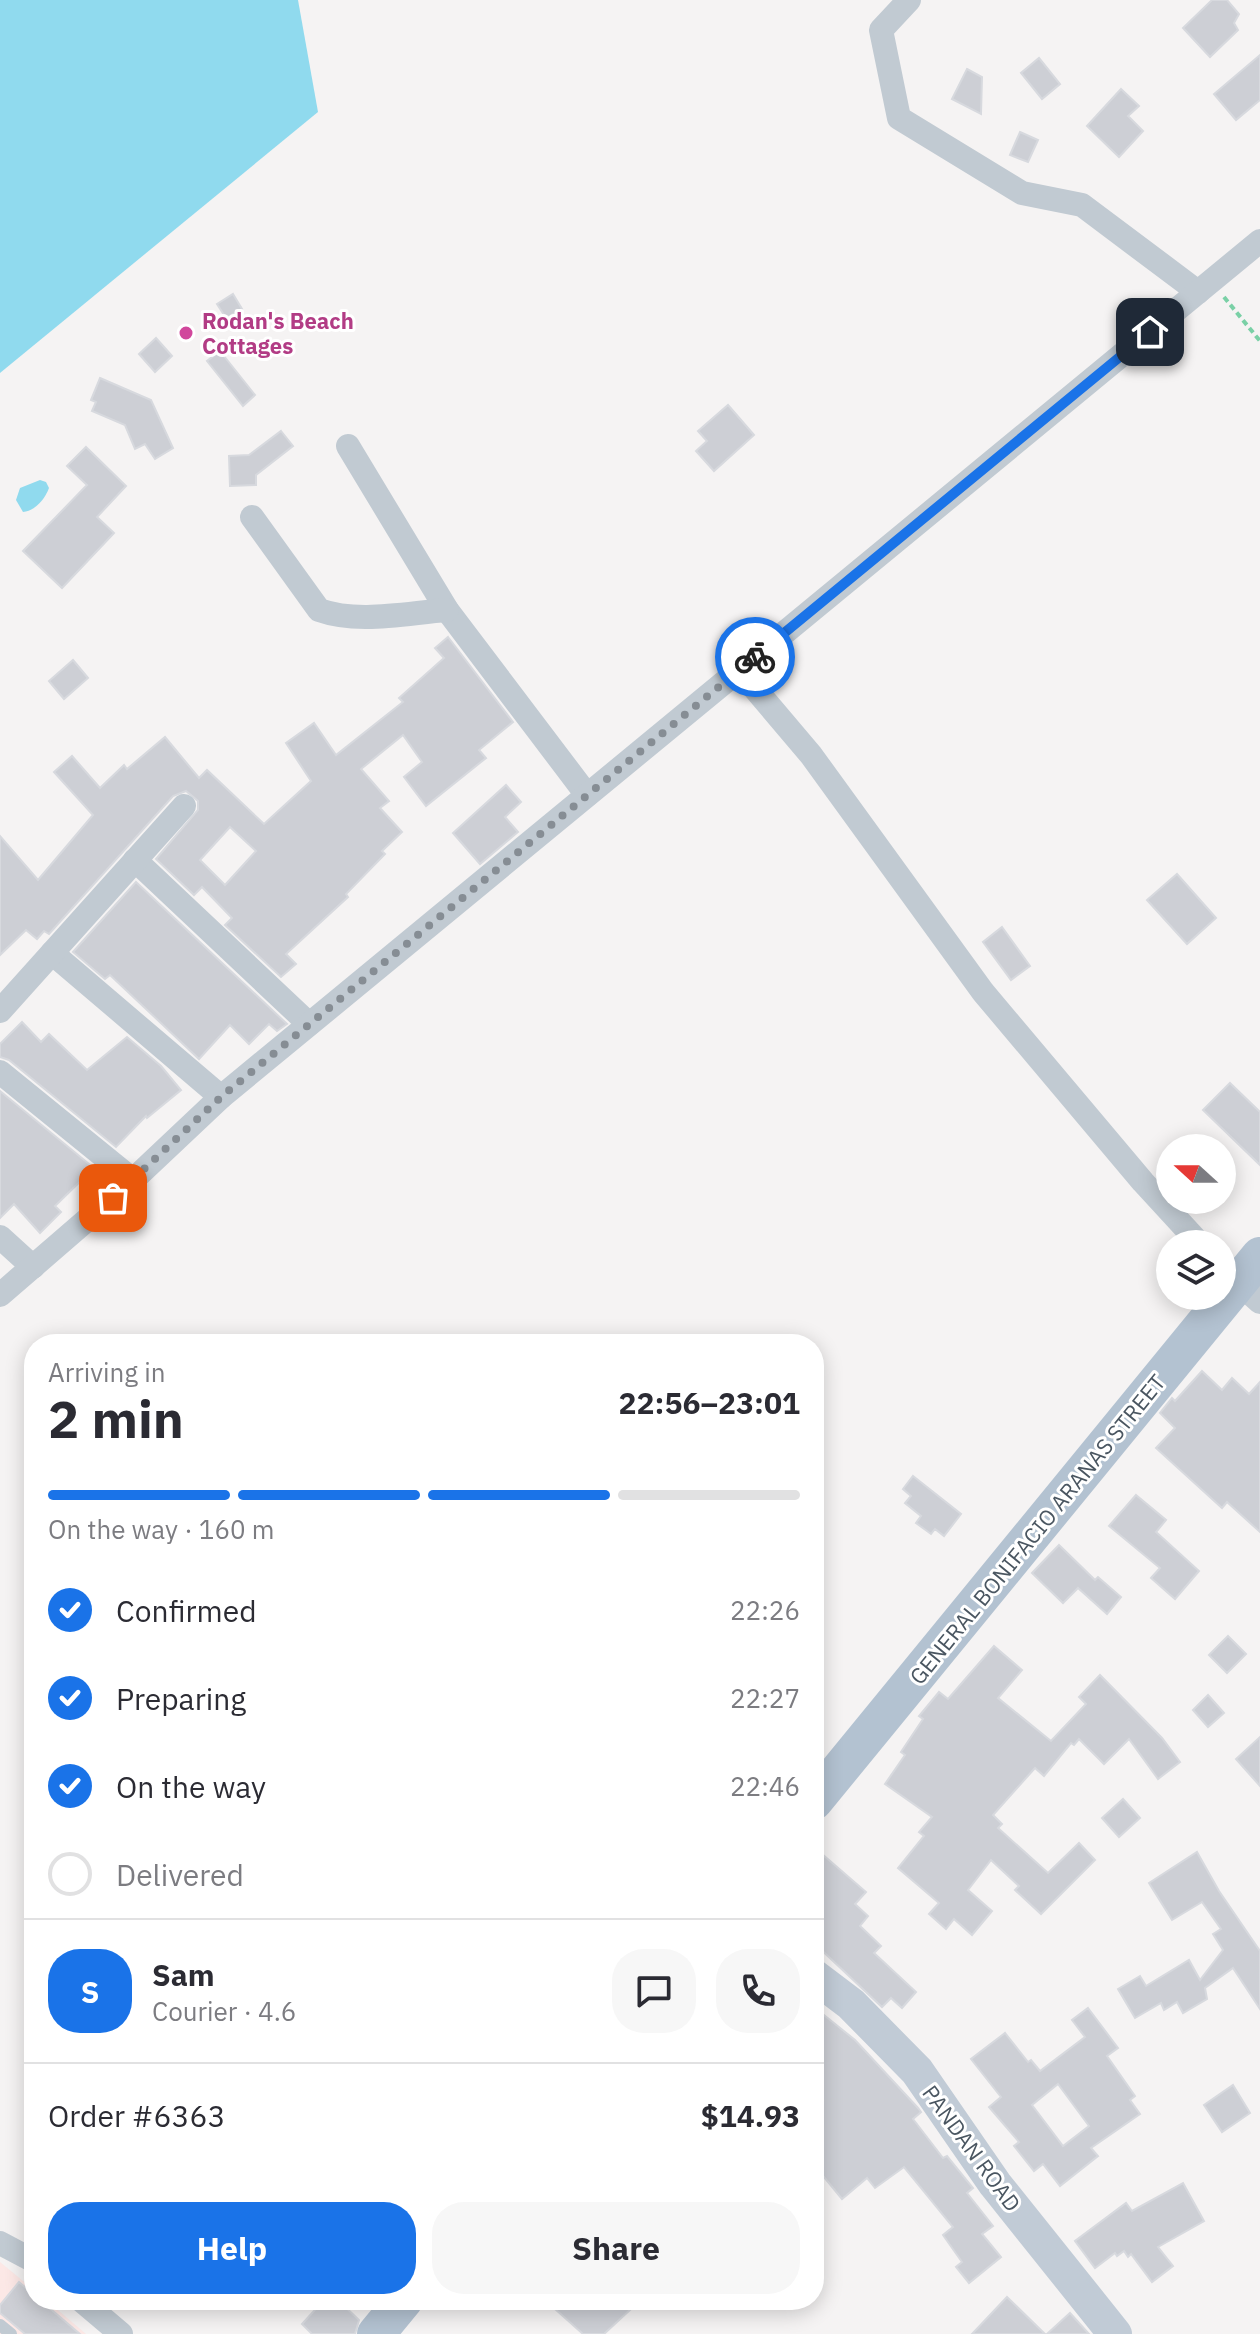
<!DOCTYPE html>
<meta charset="utf-8">
<style>
:root{--surface:#fff;--page:#f7f7f7;--text:#2b2b33;--muted:#7c7c81;--line:#e1e1e2;--accent:#1a73e8}
body{margin:0;font-family:"IBM Plex Sans",sans-serif;background:var(--page);color:var(--text);height:100vh;display:flex;flex-direction:column;font-size:30px;white-space:nowrap}
*{box-sizing:border-box;margin:0}
p{font-size:26px;color:var(--muted)}
.icon{flex:none;width:44px;height:44px;fill:none;stroke:currentColor;stroke-width:2;stroke-linecap:round;stroke-linejoin:round}
.map{position:relative;flex:1;overflow:hidden}
.panel{position:absolute;left:24px;top:1334px;width:800px;height:976px;display:flex;flex-direction:column;background:var(--surface);border-radius:32px;box-shadow:0 4px 20px #0003}
.panel>*{flex:none}
.needle{width:52px;rotate:291deg}
.fabs{position:absolute;left:1156px;top:1134px;display:grid;gap:16px}
.fabs a{display:grid;place-items:center;width:80px;height:80px;border-radius:50%;background:var(--surface);box-shadow:0 4px 20px #0003;font-size:40px}
.pin{position:absolute;display:grid;place-items:center;width:68px;height:68px;color:#fff;margin:-34px;border-radius:16px;box-shadow:0 4px 12px #0006}
.courier{position:absolute;display:grid;place-items:center;width:80px;height:80px;margin:-40px;border:6px solid #1a73e8;border-radius:50%;background:#fff;color:#222;box-shadow:0 2px 10px #0007}
.head em{font-style:normal;font-weight:700}
.head div{display:flex;flex-direction:column-reverse}
.head{display:flex;align-items:center;justify-content:space-between;height:136px;padding:0 24px}
h1{font-size:52px;font-weight:700;line-height:60px}
.bar{display:grid;grid-template-columns:repeat(4,1fr);gap:12px 8px;align-content:center;height:96px;padding:0 24px}
.bar i{height:10px;border-radius:6px;background:var(--line)}
.bar .selected{background:var(--accent)}
.bar p{grid-column:span 4}
.line{display:flex;align-items:center;gap:20px;padding:0 24px;border-top:2px solid var(--line)}
.line div{flex:1}
.round{display:grid;place-items:center;flex:none;width:84px;height:84px;border-radius:32px;background:var(--page)}
ol{padding:0 24px;list-style:none}
li{display:flex;align-items:center;gap:24px;height:88px}
li p{margin-inline-start:auto}
li .icon{padding:8px;border-radius:50%;background:var(--accent);color:#fff;stroke-width:4}
li:last-child{color:var(--muted)}
li i{width:44px;height:44px;border:4px solid var(--line);border-radius:50%}
.cta{display:flex;gap:16px;margin-top:auto;padding:16px 24px}
.cta a{flex:1;height:92px;border-radius:32px;background:var(--accent);color:#fff;font-size:32px;font-weight:700;line-height:92px;text-align:center}
.cta a+a{background:var(--page);color:var(--text)}
.map>svg:first-child{display:block}
.medical{fill:#fce8e6}
.water{fill:#90daee}
.building{fill:#cdcfd5;stroke:#d7d9de;stroke-width:2;fill-rule:evenodd}
.lines{fill:none;stroke-linecap:round;stroke-linejoin:round}
.path{stroke:#7ad0a6;stroke-width:4;stroke-dasharray:6 4;stroke-linecap:butt}
.lane{stroke:#c1cad2;stroke-width:12}
.street{stroke:#c1cad2;stroke-width:24}
.secondary{stroke:#c1cbd6;stroke-width:34}
.primary{stroke:#b3c2d1;stroke-width:38}
.done{stroke:#868d94;stroke-width:8;stroke-dasharray:0 14.4}
.route{stroke:#1a73e8;stroke-width:10}
.hotel-dot{fill:#d1479c;stroke:#fff;stroke-width:3}
.labels{text-anchor:middle;dominant-baseline:central;stroke-width:6;stroke-linejoin:round;paint-order:stroke}
.hotel-label{font-size:22px;font-weight:bold;fill:#b23c85;stroke:#fff;text-anchor:start}
.street-label{font-size:22px;fill:#4a5661;stroke:#fff}
</style>
<div class="map">
<svg width="1260" height="2334" viewBox="0 0 1260 2334">
<rect width="100%" height="100%" fill="#f5f3f3"/>
<!-- medical -->
<path class="medical" d="M 0,2262 L 34,2290 L 34,2300 L 46,2300 L 86,2334 L 0,2334 Z"/>
<!-- water -->
<g class="water">
<path d="M 0,0 L 298,0 L 318,112 L 0,373 Z"/>
<path d="M 40,480 L 46,482 L 49,488 C 45,499 35,511 23,512 L 16,500 L 20,488 Z"/>
</g>
<!-- building -->
<g class="building">
<path d="M 1212,0 L 1227,0 L 1239,14 L 1234,23 L 1238,30 L 1210,57 L 1183,28 Z"/>
<path d="M 1260,55 L 1260,100 L 1236,120 L 1214,94 Z"/>
<path d="M 1039,58 L 1060,84 L 1042,99 L 1021,73 Z"/>
<path d="M 967,69 L 982,77 L 981,114 L 952,99 Z"/>
<path d="M 1121,89 L 1139,106 L 1128,116 L 1143,131 L 1119,157 L 1087,126 Z"/>
<path d="M 1020,132 L 1038,140 L 1028,162 L 1010,155 Z"/>
<path d="M 233,294 L 242,309 L 226,318 L 217,304 Z"/>
<path d="M 156,338 L 172,356 L 155,372 L 139,354 Z"/>
<path d="M 220,351 L 255,395 L 243,406 L 207,361 Z"/>
<path d="M 100,378 L 151,400 L 173,448 L 155,459 L 145,444 L 135,449 L 125,425 L 92,411 L 96,402 L 91,400 Z"/>
<path d="M 728,405 L 754,435 L 714,471 L 696,451 L 707,441 L 698,431 Z"/>
<path d="M 281,431 L 293,446 L 256,475 L 256,485 L 230,486 L 229,456 L 249,455 Z"/>
<path d="M 86,447 L 126,486 L 97,517 L 114,533 L 62,588 L 23,551 L 87,485 L 67,466 Z"/>
<path d="M 448,637 L 513,722 L 479,750 L 486,758 L 426,806 L 404,777 L 422,762 L 403,735 L 361,769 L 389,801 L 380,808 L 402,832 L 382,851 L 385,854 L 346,894 L 348,897 L 286,954 L 296,964 L 281,977 L 225,925 L 232,918 L 202,887 L 194,895 L 156,859 L 198,810 L 198,801 L 186,791 L 173,796 L 49,934 L 44,931 L 37,939 L 26,930 L 0,955 L 0,836 L 38,880 L 93,815 L 54,772 L 72,756 L 100,788 L 124,765 L 127,769 L 165,737 L 199,778 L 207,770 L 264,824 L 311,781 L 286,743 L 314,723 L 336,755 L 403,702 L 399,698 L 444,658 L 435,648 ZM 230,827 L 256,851 L 225,885 L 200,860 Z"/>
<path d="M 73,660 L 88,678 L 64,699 L 49,681 Z"/>
<path d="M 506,785 L 521,802 L 505,817 L 518,832 L 480,864 L 453,833 Z"/>
<path d="M 1177,874 L 1216,918 L 1187,944 L 1147,900 Z"/>
<path d="M 136,882 L 287,1024 L 277,1031 L 269,1024 L 249,1044 L 230,1025 L 199,1059 L 110,975 L 105,979 L 73,952 Z"/>
<path d="M 1002,927 L 1030,966 L 1011,980 L 983,942 Z"/>
<path d="M 22,1022 L 41,1042 L 49,1034 L 87,1070 L 127,1037 L 161,1066 L 181,1090 L 147,1118 L 146,1116 L 116,1147 L 9,1060 L 0,1057 L 0,1044 Z"/>
<path d="M 1230,1083 L 1260,1112 L 1260,1165 L 1203,1110 Z"/>
<path d="M 0,1091 L 94,1168 L 55,1206 L 61,1212 L 40,1233 L 14,1204 L 0,1218 Z"/>
<path d="M 1202,1371 L 1222,1390 L 1232,1378 L 1249,1394 L 1260,1382 L 1260,1532 L 1227,1502 L 1222,1508 L 1156,1448 L 1175,1428 L 1160,1413 L 1172,1398 L 1175,1401 Z"/>
<path d="M 913,1476 L 961,1514 L 944,1536 L 935,1529 L 931,1534 L 916,1523 L 921,1516 L 905,1503 L 911,1496 L 903,1489 Z"/>
<path d="M 1136,1495 L 1166,1520 L 1156,1532 L 1199,1571 L 1175,1599 L 1151,1578 L 1160,1568 L 1109,1526 Z"/>
<path d="M 1059,1545 L 1095,1580 L 1098,1577 L 1121,1597 L 1107,1614 L 1078,1588 L 1063,1603 L 1032,1573 Z"/>
<path d="M 1228,1636 L 1246,1654 L 1227,1673 L 1209,1655 Z"/>
<path d="M 994,1646 L 1022,1670 L 998,1698 L 1051,1741 L 1086,1704 L 1079,1697 L 1100,1675 L 1162,1738 L 1180,1762 L 1158,1779 L 1129,1739 L 1104,1764 L 1079,1739 L 1074,1745 L 1071,1743 L 1044,1776 L 1035,1768 L 993,1815 L 1002,1824 L 998,1828 L 1048,1873 L 1079,1843 L 1095,1860 L 1041,1914 L 1015,1890 L 1019,1886 L 991,1860 L 968,1890 L 992,1911 L 972,1935 L 954,1919 L 946,1929 L 929,1914 L 939,1903 L 898,1868 L 924,1836 L 919,1832 L 932,1817 L 885,1784 L 905,1755 L 901,1752 L 923,1719 L 919,1716 L 939,1692 L 948,1699 Z"/>
<path d="M 1208,1695 L 1224,1713 L 1208,1727 L 1193,1710 Z"/>
<path d="M 1260,1737 L 1260,1786 L 1236,1759 Z"/>
<path d="M 1123,1799 L 1140,1818 L 1119,1837 L 1102,1818 Z"/>
<path d="M 1197,1852 L 1219,1891 L 1260,1951 L 1260,2009 L 1233,1968 L 1205,1988 L 1207,1999 L 1183,2013 L 1177,2002 L 1164,2010 L 1161,2003 L 1135,2018 L 1118,1989 L 1140,1976 L 1146,1986 L 1189,1960 L 1200,1980 L 1223,1950 L 1213,1934 L 1221,1929 L 1202,1902 L 1172,1920 L 1149,1883 Z"/>
<path d="M 822,1854 L 866,1892 L 855,1904 L 868,1916 L 860,1926 L 881,1946 L 874,1953 L 916,1992 L 902,2008 L 891,1998 L 882,2007 L 814,1943 L 814,1864 Z"/>
<path d="M 814,2007 L 855,2040 L 918,2108 L 921,2112 L 913,2119 L 943,2158 L 947,2156 L 973,2188 L 967,2193 L 993,2226 L 982,2234 L 1001,2257 L 969,2283 L 956,2267 L 962,2262 L 943,2235 L 953,2227 L 904,2167 L 875,2188 L 867,2178 L 842,2199 L 814,2165 L 814,2108 L 823,2100 L 814,2092 Z"/>
<path d="M 1088,2008 L 1118,2048 L 1107,2056 L 1135,2096 L 1130,2100 L 1140,2114 L 1091,2148 L 1098,2156 L 1060,2186 L 1043,2164 L 1034,2171 L 1014,2146 L 1019,2142 L 989,2107 L 1001,2097 L 971,2059 L 1005,2033 L 1028,2062 L 1031,2060 L 1040,2071 L 1085,2037 L 1072,2020 ZM 1058,2084 L 1089,2126 L 1063,2146 L 1032,2105 Z"/>
<path d="M 1233,2085 L 1250,2113 L 1222,2132 L 1204,2105 Z"/>
<path d="M 1183,2183 L 1204,2221 L 1158,2247 L 1173,2266 L 1152,2282 L 1131,2254 L 1128,2257 L 1124,2251 L 1117,2256 L 1115,2253 L 1095,2268 L 1075,2241 L 1126,2203 L 1132,2211 Z"/>
<path d="M 19,2282 L 34,2295 L 34,2300 L 40,2300 L 80,2334 L 25,2334 L 0,2313 L 0,2305 Z"/>
<path d="M 1007,2297 L 1045,2334 L 972,2334 Z"/>
<path d="M 324,2300 L 338,2300 L 359,2320 L 355,2334 L 312,2334 L 302,2324 Z"/>
<path d="M 545,2300 L 621,2300 L 631,2309 L 604,2334 L 583,2334 Z"/>
<path d="M 1070,2313 L 1089,2334 L 1047,2334 Z"/>
</g>
<g class="lines">
<!-- path -->
<path class="path" d="M 1224,297 L 1260,341"/>
<!-- lane -->
<path class="lane" d="M 0,2325 L 11,2334"/>
<!-- street -->
<g class="street">
<path d="M 909,0 L 881,30 L 899,118 L 1022,193 L 1082,205 L 1198,292"/>
<path d="M 348,446 L 447,610 L 587,795"/>
<path d="M 252,517 L 319,610 C 358,624 406,613 447,610"/>
<path d="M 739,670 L 811,755 L 983,992 L 1143,1182 L 1200,1244"/>
<path d="M 135,860 L 309,1024"/>
<path d="M 52,953 L 221,1097"/>
<path d="M 0,1011 L 184,806"/>
<path d="M 0,1072 L 133,1180"/>
<path d="M 0,1237 L 33,1267"/>
<path d="M 1222,1268 L 1260,1302"/>
<path d="M 0,1295 L 133,1180 L 221,1097 L 1260,241"/>
<path d="M 0,2243 L 34,2261"/>
<path d="M 81,2300 L 121,2334"/>
</g>
<!-- secondary -->
<path class="secondary" d="M 814,1976 L 851,2004 L 917,2071 L 995,2184 L 1115,2334"/>
<!-- primary -->
<g class="primary">
<path d="M 814,1801 L 1260,1256"/>
<path d="M 376,2334 L 404,2300"/>
</g>
</g>
<g class="lines">
<!-- done -->
<path class="done" d="M 113,1198 L 221,1097 L 755,657"/>
<!-- route -->
<path class="route" d="M 755,657 L 1150,332"/>
</g>
<!-- markers -->
<circle class="hotel-dot" cx="186" cy="333" r="8"/>
<g class="labels">
<!-- hotel labels -->
<g class="hotel-label">
<text x="202" y="320">Rodan's Beach<tspan x="202" dy="25">Cottages</tspan></text>
</g>
<!-- street labels -->
<g class="street-label">
<text transform="translate(1037 1529) rotate(-51)">GENERAL BONIFACIO ARANAS STREET</text>
<text transform="translate(972 2148) rotate(54)">PANDAN ROAD</text>
</g>
</g>
</svg>
<div class="fabs">
<a><svg class="needle" viewBox="-14 -14 28 28"><path d="M0-13l5 13h-10z" fill="#e53935"/><path d="M0 13l5-13h-10z" fill="#7c7c81"/></svg></a>
<a><svg class="icon" aria-label="layers" viewBox="0 0 24 24"><path d="M12 4l9 5-9 5-9-5zM3 14l9 5 9-5"/></svg></a>
</div>
<div class="pin" style="left:113px;top:1198px;background:#ea580c"><svg class="icon" aria-label="bag" viewBox="0 0 24 24"><path d="M5 8h14l-1 12H6zM9 8a3 3 0 0 1 6 0"/></svg></div>
<div class="pin" style="left:1150px;top:332px;background:#1f2937"><svg class="icon" aria-label="home" viewBox="0 0 24 24"><path d="M3 11l9-7 9 7M6 9v11h12V9"/></svg></div>
<div class="courier" style="left:755px;top:657px"><svg class="icon" aria-label="bike" viewBox="0 0 24 24"><circle cx="6" cy="16" r="4"/><circle cx="18" cy="16" r="4"/><path d="M6 16l4-8h5l3 8M10 8l3 8H6M13 5h3"/></svg></div>
<section class="panel">
<div class="head"><div><h1>2 min</h1><p>Arriving in</p></div><em>22:56–23:01</em></div>
<div class="bar"><i class="selected"></i><i class="selected"></i><i class="selected"></i><i></i><p>On the way · 160 m</p></div>
<ol>
<li><svg class="icon" aria-label="check" viewBox="0 0 24 24"><path d="M5 12l5 5 9-10"/></svg>Confirmed<p>22:26</p></li>
<li><svg class="icon" aria-label="check" viewBox="0 0 24 24"><path d="M5 12l5 5 9-10"/></svg>Preparing<p>22:27</p></li>
<li><svg class="icon" aria-label="check" viewBox="0 0 24 24"><path d="M5 12l5 5 9-10"/></svg>On the way<p>22:46</p></li>
<li><i></i>Delivered</li>
</ol>
<div class="line" style="height:144px"><b class="round" style="background:var(--accent);color:#fff">S</b><div><b>Sam</b><p>Courier · 4.6</p></div><a class="round"><svg class="icon" aria-label="chat" viewBox="0 0 24 24"><path d="M4 5h16v11H9l-5 4z"/></svg></a><a class="round"><svg class="icon" aria-label="phone" viewBox="0 0 24 24"><path d="M5 4h4l2 5-3 2q2 4 5 5l2-3 5 2v4C11 20 4 13 5 4z"/></svg></a></div>
<div class="line" style="height:104px"><div>Order #6363</div><b>$14.93</b></div>
<div class="cta"><a>Help</a><a>Share</a></div>
</section>
</div>
